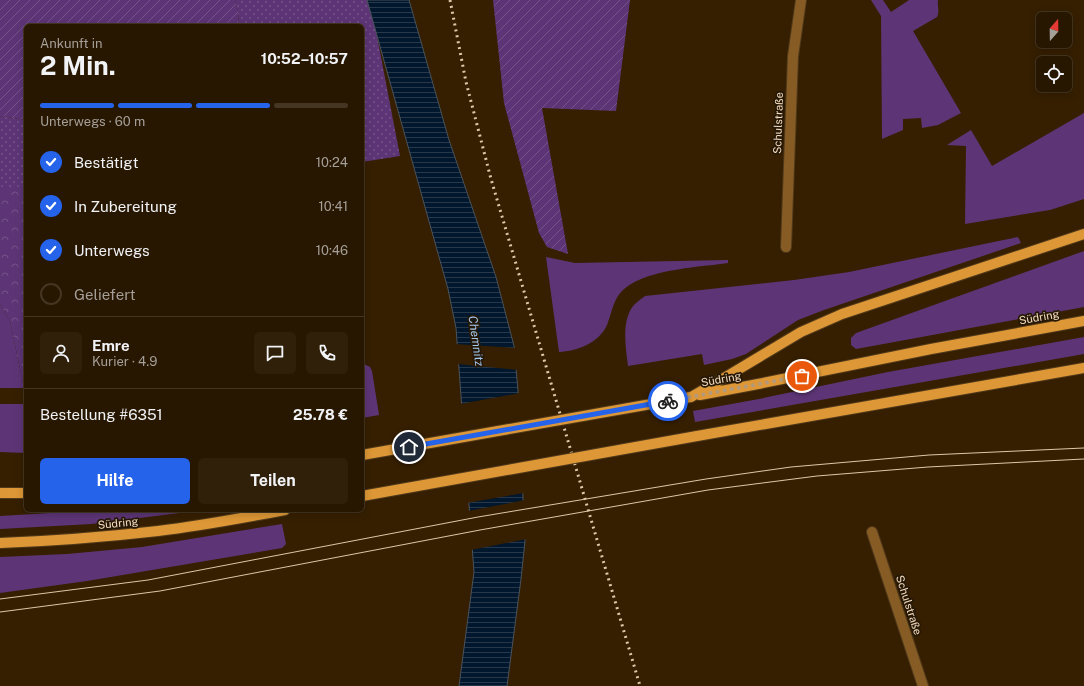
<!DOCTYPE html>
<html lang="de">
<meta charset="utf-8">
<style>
:root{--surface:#281700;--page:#30200a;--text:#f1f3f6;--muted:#a59f99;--line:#443622;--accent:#2563eb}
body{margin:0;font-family:"Public Sans",sans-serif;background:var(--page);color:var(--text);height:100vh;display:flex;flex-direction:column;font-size:15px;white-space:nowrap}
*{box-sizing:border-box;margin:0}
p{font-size:13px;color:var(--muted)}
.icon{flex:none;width:22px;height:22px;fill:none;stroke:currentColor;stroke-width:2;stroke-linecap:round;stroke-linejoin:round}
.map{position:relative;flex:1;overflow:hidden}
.side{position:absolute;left:24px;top:24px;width:340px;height:488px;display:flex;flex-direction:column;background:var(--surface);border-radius:6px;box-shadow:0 2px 10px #0003,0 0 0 1px var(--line)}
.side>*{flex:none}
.needle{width:26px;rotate:20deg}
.buttons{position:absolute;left:1036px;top:12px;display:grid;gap:8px}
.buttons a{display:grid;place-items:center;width:36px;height:36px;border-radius:6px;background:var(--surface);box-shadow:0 2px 10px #0003,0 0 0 1px var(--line);font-size:20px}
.pin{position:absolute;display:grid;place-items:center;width:34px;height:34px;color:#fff;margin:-17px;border:2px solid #fff;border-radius:50%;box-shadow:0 1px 4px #0007}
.courier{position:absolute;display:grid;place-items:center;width:40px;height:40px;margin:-20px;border:3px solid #2563eb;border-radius:50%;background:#fff;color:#222;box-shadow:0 1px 5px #0007}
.summary em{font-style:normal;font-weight:700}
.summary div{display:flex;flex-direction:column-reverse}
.summary{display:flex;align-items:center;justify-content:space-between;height:68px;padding:0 16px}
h1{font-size:26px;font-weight:700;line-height:30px}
.bar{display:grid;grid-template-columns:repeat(4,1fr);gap:6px 4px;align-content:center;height:48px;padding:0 16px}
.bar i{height:5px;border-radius:3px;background:var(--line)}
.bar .selected{background:var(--accent)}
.bar p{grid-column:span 4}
.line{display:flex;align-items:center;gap:10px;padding:0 16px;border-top:1px solid var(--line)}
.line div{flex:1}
.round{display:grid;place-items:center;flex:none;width:42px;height:42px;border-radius:6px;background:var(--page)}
ol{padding:0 16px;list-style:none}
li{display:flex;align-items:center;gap:12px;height:44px}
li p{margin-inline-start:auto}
li .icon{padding:4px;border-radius:50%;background:var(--accent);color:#fff;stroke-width:4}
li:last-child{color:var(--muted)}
li i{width:22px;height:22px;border:2px solid var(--line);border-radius:50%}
.cta{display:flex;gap:8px;margin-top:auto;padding:8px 16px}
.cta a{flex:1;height:46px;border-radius:6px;background:var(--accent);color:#fff;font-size:16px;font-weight:700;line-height:46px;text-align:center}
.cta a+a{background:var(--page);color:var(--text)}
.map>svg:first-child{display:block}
.grass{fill:#5d3576}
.forest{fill:url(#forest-crowns)}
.park{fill:url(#park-dots)}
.garden{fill:url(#garden-furrows)}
.water{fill:url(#water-rules);stroke:#4a525a}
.pier{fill:#361f00}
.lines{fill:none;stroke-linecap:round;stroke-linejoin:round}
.minor-casing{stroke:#513a1b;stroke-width:12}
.primary-casing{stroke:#513a1b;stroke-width:12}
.minor{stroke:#865c24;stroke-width:10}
.primary{stroke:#dd9736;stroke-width:10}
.tram{stroke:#dfc6a8;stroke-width:1}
.rail{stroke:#dfc6a8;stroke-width:3;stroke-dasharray:2 4;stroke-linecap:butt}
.primary-bridge-casing{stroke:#513a1b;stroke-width:12;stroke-linecap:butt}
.primary-bridge{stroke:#dd9736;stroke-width:10}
.done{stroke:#b39a7d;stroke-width:4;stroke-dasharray:0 7.2}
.route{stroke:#2563eb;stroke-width:5}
.labels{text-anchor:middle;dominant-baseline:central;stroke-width:3.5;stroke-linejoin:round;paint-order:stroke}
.street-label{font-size:11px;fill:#f7ddc0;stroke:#261806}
.water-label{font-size:12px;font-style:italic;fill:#a3c8ef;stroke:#261806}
</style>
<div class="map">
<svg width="1084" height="686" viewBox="0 0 1084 686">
<defs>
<pattern id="forest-crowns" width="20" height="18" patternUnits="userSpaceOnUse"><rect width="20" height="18" fill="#5d3576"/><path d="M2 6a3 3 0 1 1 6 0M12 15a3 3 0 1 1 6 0" fill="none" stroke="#755288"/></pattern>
<pattern id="park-dots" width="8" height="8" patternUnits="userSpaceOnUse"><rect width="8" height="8" fill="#5d3576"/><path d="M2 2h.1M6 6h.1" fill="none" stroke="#755288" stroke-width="1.8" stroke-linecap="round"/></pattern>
<pattern id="garden-furrows" width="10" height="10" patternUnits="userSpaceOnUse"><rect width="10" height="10" fill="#5d3576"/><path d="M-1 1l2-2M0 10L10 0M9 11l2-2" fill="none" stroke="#755288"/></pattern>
<pattern id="water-rules" width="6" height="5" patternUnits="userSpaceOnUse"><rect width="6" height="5" fill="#00172e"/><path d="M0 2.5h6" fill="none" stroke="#26384a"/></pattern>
</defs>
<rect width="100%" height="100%" fill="#361f00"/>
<!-- grass -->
<g class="grass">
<path d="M 871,0 L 883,0 L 891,12 L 909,0 L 938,0 C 937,6 940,11 937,17 L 913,31 L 961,113 L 938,125 L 922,128 L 921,118 L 903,119 L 903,130 L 882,139 L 881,16 Z"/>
<path d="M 1084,113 L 1084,199 L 1050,210 L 965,224 L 966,146 L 947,145 L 971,130 L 992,166 Z"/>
<path d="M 1018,237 L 1021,243 L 824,310 L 798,320 L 746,354 L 732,359 L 704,365 L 702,354 L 628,366 C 626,350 622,327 630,311 C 633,304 640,300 645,296 L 794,280 L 849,272 Z"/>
<path d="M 1084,251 L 1084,307 L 856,349 L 851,345 L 851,338 L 856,333 Z"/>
<path d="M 546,257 L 575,263 L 728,260 L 728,263 C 699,267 656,269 631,284 C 613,295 614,307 607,325 C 599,343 577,351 559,352 Z"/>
<path d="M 0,304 L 10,321 L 24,388 L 0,388 Z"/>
<path d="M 1084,337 L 1084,354 L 695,422 L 693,411 L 759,399 L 888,372 Z"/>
<path d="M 364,364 L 370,367 L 372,371 L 379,415 L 362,418 L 362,365 Z"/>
<path d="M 0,404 L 26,404 L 26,453 L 0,452 Z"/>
<path d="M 101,510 L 204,510 L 91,524 L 0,529 L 0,516 Z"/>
<path d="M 282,524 L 286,544 L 282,548 L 87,581 L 0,593 L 0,557 L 67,554 L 142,547 Z"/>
</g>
<!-- forest -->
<path class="forest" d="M 0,159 L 26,168 L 26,388 L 24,388 L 10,321 L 0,304 Z"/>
<!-- park -->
<g class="park">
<path d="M 235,0 L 370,0 L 400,156 L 362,162 L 362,26 L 239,26 L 238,11 Z"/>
<path d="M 0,116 L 26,120 L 26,189 L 0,189 Z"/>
</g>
<!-- garden -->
<g class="garden">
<path d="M 0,0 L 235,0 L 238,11 L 239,26 L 26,26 L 26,120 L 0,116 Z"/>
<path d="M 493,0 L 630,0 L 616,111 L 542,108 L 568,254 L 547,247 L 539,233 L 504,103 Z"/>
</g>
<!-- water -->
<path class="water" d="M 367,0 L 409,0 L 449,140 L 496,277 L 514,346 L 518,391 L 525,541 L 521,579 L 507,686 L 459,686 L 474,572 L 456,328 L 448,289 Z"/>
<!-- pier -->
<g class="pier">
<path d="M 455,344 L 516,348 L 518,370 L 457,364 Z"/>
<path d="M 520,393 L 524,493 L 467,503 L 460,404 Z"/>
<path d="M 525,500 L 527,539 L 471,550 L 468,511 Z"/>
</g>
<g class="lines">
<!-- minor casing -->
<g class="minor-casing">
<g id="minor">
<path d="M 786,247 L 793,56 L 801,0"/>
<path d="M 872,532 L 923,686"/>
</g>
</g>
<!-- primary casing -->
<g class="primary-casing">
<g id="primary">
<path d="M 700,395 L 758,384 L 931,349 L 1084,321"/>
<path d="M 691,397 L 724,378 L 801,332 L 842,314 L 1084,234"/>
<path d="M 697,436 L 1084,368"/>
<path d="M 0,493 L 26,493"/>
<path d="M 0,543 C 53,541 105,537 158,531 C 201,526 243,518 285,510"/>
</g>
</g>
<!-- minor -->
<use href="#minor" class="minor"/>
<!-- primary -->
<use href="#primary" class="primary"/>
<!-- tram -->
<g class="tram">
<path d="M 0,599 L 148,580 L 478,517 L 706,479 L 791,467 L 929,455 L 1084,448"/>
<path d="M 0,612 L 160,591 L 480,530 L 708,490 L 817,476 L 928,467 L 1084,459"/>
</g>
<!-- rail -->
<path class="rail" d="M 450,0 L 466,82 L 491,179 L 640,686"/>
<!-- primary-bridge casing -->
<g class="primary-bridge-casing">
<g id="primary-bridge">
<path d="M 362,455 L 691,397"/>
<path d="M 362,496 L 697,436"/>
</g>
</g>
<!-- primary-bridge -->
<use href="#primary-bridge" class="primary-bridge"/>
</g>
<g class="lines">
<!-- done -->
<path class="done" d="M 668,401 L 802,376"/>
<!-- route -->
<path class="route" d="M 409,447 L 668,401"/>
</g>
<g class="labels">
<!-- street labels -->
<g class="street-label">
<text transform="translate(778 123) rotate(-88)">Schulstraße</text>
<text transform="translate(1039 317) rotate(-10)">Südring</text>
<text transform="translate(721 379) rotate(-10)">Südring</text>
<text transform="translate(118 523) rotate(-6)">Südring</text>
<text transform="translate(909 605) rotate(72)">Schulstraße</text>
</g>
<!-- water labels -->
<g class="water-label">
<text transform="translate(476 341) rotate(82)">Chemnitz</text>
</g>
</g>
</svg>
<div class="buttons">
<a><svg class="needle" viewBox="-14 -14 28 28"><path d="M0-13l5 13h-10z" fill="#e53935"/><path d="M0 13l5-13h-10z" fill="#a59f99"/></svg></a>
<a><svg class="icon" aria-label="locate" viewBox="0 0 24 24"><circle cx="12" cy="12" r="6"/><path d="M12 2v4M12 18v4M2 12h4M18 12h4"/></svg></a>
</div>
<div class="pin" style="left:802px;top:376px;background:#ea580c"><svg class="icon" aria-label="bag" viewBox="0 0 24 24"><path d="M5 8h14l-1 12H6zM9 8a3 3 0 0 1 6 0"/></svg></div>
<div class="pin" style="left:409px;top:447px;background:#1f2937"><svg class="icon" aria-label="home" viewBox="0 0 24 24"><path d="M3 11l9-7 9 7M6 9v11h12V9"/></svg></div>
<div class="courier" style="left:668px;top:401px"><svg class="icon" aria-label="bike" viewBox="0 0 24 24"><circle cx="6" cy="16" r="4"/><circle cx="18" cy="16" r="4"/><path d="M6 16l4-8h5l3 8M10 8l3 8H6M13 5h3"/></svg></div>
<section class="side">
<div class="summary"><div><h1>2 Min.</h1><p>Ankunft in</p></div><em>10:52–10:57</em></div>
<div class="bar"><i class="selected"></i><i class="selected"></i><i class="selected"></i><i></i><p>Unterwegs · 60 m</p></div>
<ol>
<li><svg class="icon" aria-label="check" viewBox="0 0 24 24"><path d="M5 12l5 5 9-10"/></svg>Bestätigt<p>10:24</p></li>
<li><svg class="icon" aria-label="check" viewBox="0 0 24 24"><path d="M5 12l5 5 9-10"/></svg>In Zubereitung<p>10:41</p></li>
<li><svg class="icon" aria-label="check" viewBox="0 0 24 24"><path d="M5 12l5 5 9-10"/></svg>Unterwegs<p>10:46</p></li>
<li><i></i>Geliefert</li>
</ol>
<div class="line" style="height:72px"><a class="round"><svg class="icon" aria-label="person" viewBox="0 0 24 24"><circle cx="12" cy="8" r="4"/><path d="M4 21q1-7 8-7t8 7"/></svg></a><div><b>Emre</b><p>Kurier · 4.9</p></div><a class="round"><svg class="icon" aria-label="chat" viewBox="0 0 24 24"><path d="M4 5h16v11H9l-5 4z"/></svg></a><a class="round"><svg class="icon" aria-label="phone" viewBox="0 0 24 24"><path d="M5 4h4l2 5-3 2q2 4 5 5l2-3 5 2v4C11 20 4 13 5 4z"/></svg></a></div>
<div class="line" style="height:52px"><div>Bestellung #6351</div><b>25.78 €</b></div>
<div class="cta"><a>Hilfe</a><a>Teilen</a></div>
</section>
</div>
